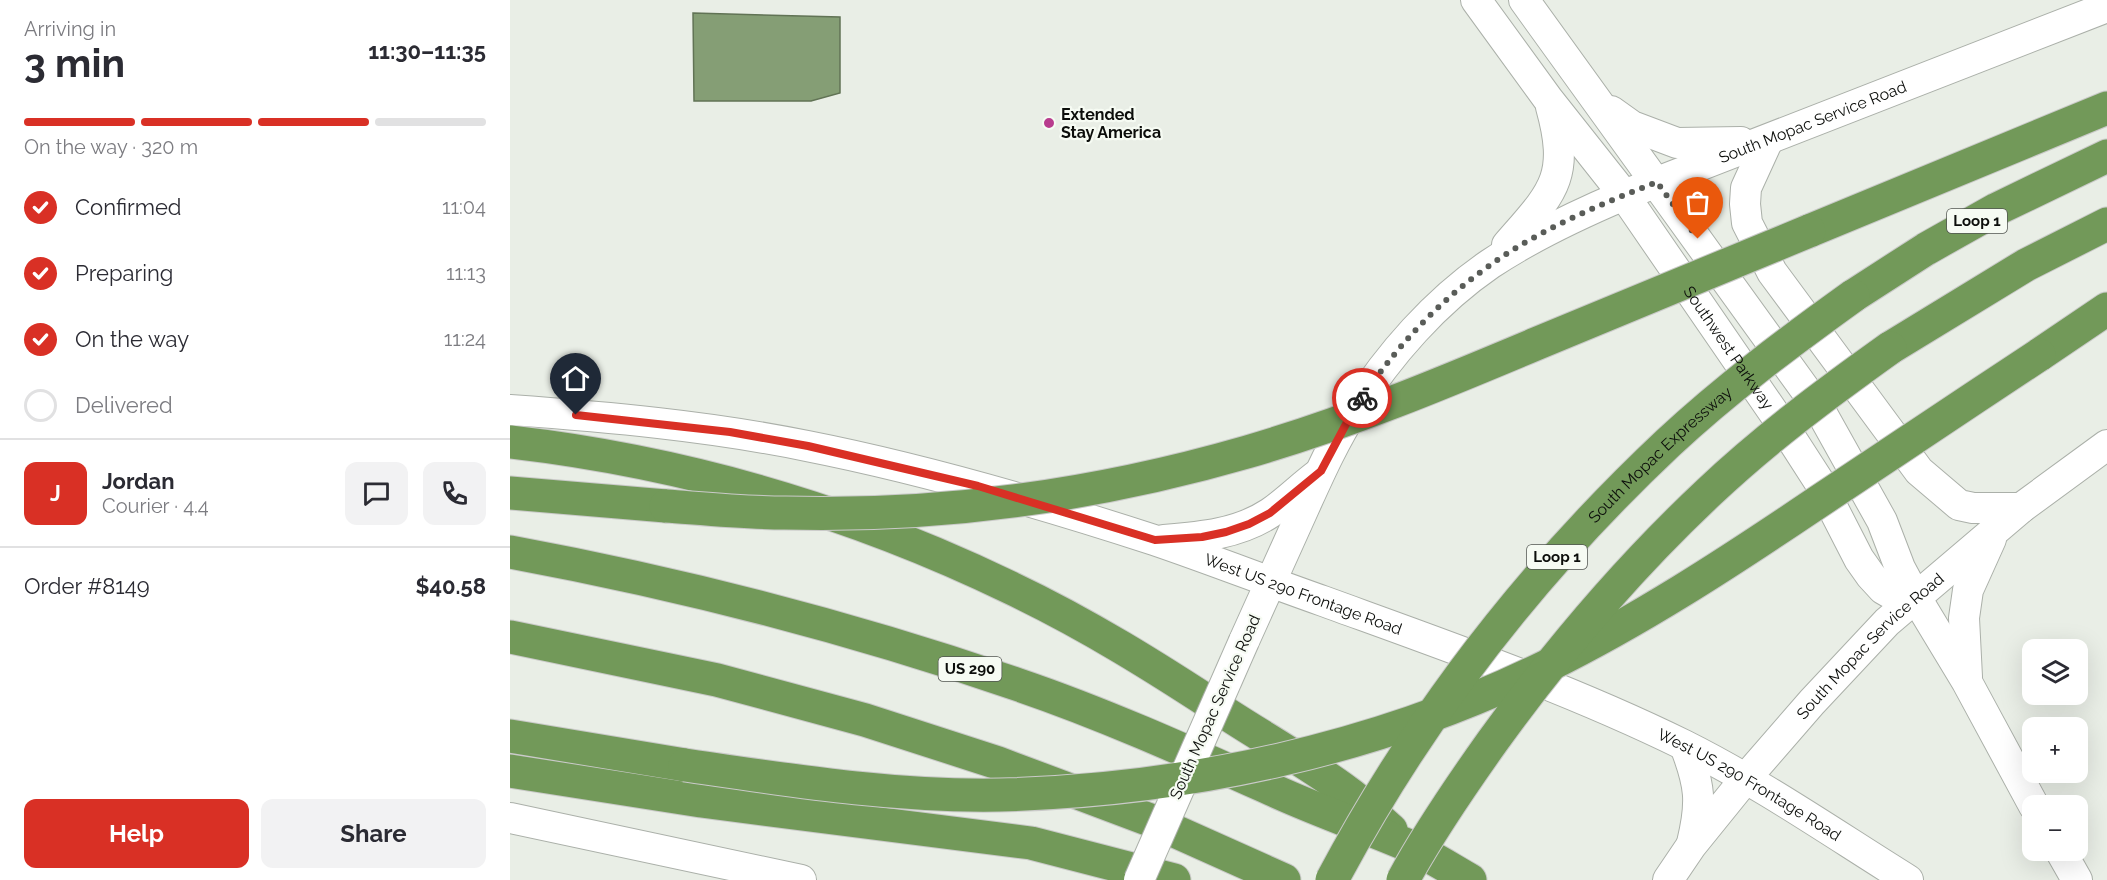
<!DOCTYPE html>
<meta charset="utf-8">
<style>
:root{--surface:#fff;--page:#f2f2f3;--text:#2b2b33;--muted:#7c7c81;--line:#e1e1e2;--accent:#d93025}
body{margin:0;font-family:Raleway,sans-serif;background:var(--page);color:var(--text);height:100vh;display:flex;flex-direction:column;font-size:22px;white-space:nowrap}
*{box-sizing:border-box;margin:0}
p{font-size:20px;color:var(--muted)}
.icon{flex:none;width:33px;height:33px;fill:none;stroke:currentColor;stroke-width:2;stroke-linecap:round;stroke-linejoin:round}
.map{position:relative;flex:1;overflow:hidden}
.details{display:flex;flex-direction:column;background:var(--surface);width:510px}
.details>*{flex:none}
.tools{position:absolute;left:1512px;top:639px;display:grid;gap:12px}
.tools a{display:grid;place-items:center;width:66px;height:66px;border-radius:12px;background:var(--surface);box-shadow:0 6px 24px #0002;font-size:30px}
.pin{position:absolute;display:grid;place-items:center;width:51px;height:51px;color:#fff;margin:-62px -26px;border-radius:50% 50% 50% 0;rotate:-45deg;box-shadow:0 0 6px #0007}
.pin .icon{rotate:45deg}
.courier{position:absolute;display:grid;place-items:center;width:60px;height:60px;margin:-30px;border:4px solid #d93025;border-radius:50%;background:#fff;color:#222;box-shadow:0 2px 8px #0007}
.overview em{font-style:normal;font-weight:700}
.overview div{display:flex;flex-direction:column-reverse}
.overview{display:flex;align-items:center;justify-content:space-between;height:102px;padding:0 24px}
h1{font-size:39px;font-weight:700;line-height:45px}
.bar{display:grid;grid-template-columns:repeat(4,1fr);gap:9px 6px;align-content:center;height:72px;padding:0 24px}
.bar i{height:8px;border-radius:4px;background:var(--line)}
.bar .selected{background:var(--accent)}
.bar p{grid-column:span 4}
.line{display:flex;align-items:center;gap:15px;padding:0 24px;border-top:2px solid var(--line)}
.line div{flex:1}
.round{display:grid;place-items:center;flex:none;width:63px;height:63px;border-radius:12px;background:var(--page)}
ol{padding:0 24px;list-style:none}
li{display:flex;align-items:center;gap:18px;height:66px}
li p{margin-inline-start:auto}
li .icon{padding:6px;border-radius:50%;background:var(--accent);color:#fff;stroke-width:4}
li:last-child{color:var(--muted)}
li i{width:33px;height:33px;border:3px solid var(--line);border-radius:50%}
.primary-button{display:flex;gap:12px;margin-top:auto;padding:12px 24px}
.primary-button a{flex:1;height:69px;border-radius:12px;background:var(--accent);color:#fff;font-size:24px;font-weight:700;line-height:69px;text-align:center}
.primary-button a+a{background:var(--page);color:var(--text)}
main{display:flex;flex:1;min-height:0}
.map>svg:first-child{display:block}
.water{fill:#859e75;stroke:#617355;stroke-width:1.5}
.lines{fill:none;stroke-linecap:round;stroke-linejoin:round}
.secondary-casing{stroke:#abb0a9;stroke-width:32}
.highway-casing{stroke:#cacac9;stroke-width:35}
.secondary{stroke:#fff;stroke-width:30}
.highway{stroke:#729959;stroke-width:33}
.secondary-bridge-casing{stroke:#abb0a9;stroke-width:32;stroke-linecap:butt}
.highway-bridge-casing{stroke:#cacac9;stroke-width:35;stroke-linecap:butt}
.secondary-bridge{stroke:#fff;stroke-width:30}
.highway-bridge{stroke:#729959;stroke-width:33}
.done{stroke:#595c58;stroke-width:6;stroke-dasharray:0 10.8}
.route{stroke:#d93025;stroke-width:8}
.poi-dot{fill:#b83c8e;stroke:#f6fbf3;stroke-width:2}
.labels{text-anchor:middle;dominant-baseline:central;stroke-width:4.5;stroke-linejoin:round;paint-order:stroke}
.shield{fill:#f6fbf3;stroke:#525551;stroke-width:1.5}
.shield-label{font-size:15px;font-weight:bold;fill:#0c0e0b}
.poi-label{font-size:16px;font-weight:bold;fill:#0c0e0b;stroke:#f6fbf3;text-anchor:start}
.street-label{font-size:16px;fill:#0c0e0b;stroke:#f6fbf3}
</style>
<main>
<section class="details">
<div class="overview"><div><h1>3 min</h1><p>Arriving in</p></div><em>11:30–11:35</em></div>
<div class="bar"><i class="selected"></i><i class="selected"></i><i class="selected"></i><i></i><p>On the way · 320 m</p></div>
<ol>
<li><svg class="icon" aria-label="check" viewBox="0 0 24 24"><path d="M5 12l5 5 9-10"/></svg>Confirmed<p>11:04</p></li>
<li><svg class="icon" aria-label="check" viewBox="0 0 24 24"><path d="M5 12l5 5 9-10"/></svg>Preparing<p>11:13</p></li>
<li><svg class="icon" aria-label="check" viewBox="0 0 24 24"><path d="M5 12l5 5 9-10"/></svg>On the way<p>11:24</p></li>
<li><i></i>Delivered</li>
</ol>
<div class="line" style="height:108px"><b class="round" style="background:var(--accent);color:#fff">J</b><div><b>Jordan</b><p>Courier · 4.4</p></div><a class="round"><svg class="icon" aria-label="chat" viewBox="0 0 24 24"><path d="M4 5h16v11H9l-5 4z"/></svg></a><a class="round"><svg class="icon" aria-label="phone" viewBox="0 0 24 24"><path d="M5 4h4l2 5-3 2q2 4 5 5l2-3 5 2v4C11 20 4 13 5 4z"/></svg></a></div>
<div class="line" style="height:78px"><div>Order #8149</div><b>$40.58</b></div>
<div class="primary-button"><a>Help</a><a>Share</a></div>
</section>
<div class="map">
<svg width="1597" height="880" viewBox="0 0 1597 880">
<rect width="100%" height="100%" fill="#e9eee6"/>
<!-- water -->
<path class="water" d="M 183,13 L 330,17 L 330,93 L 301,101 L 184,101 Z"/>
<g class="lines">
<!-- secondary casing -->
<g class="secondary-casing">
<g id="secondary">
<path id="s1" d="M 966,0 L 1038,99 L 1114,195 L 1279,435 L 1310,483 L 1349,559 L 1361,576 L 1373,589 L 1387,597 L 1405,596"/>
<path d="M 1014,0 L 1310,410 L 1372,521 L 1390,568 L 1405,596 L 1457,682 L 1524,806"/>
<path d="M 1101,111 L 1122,126 L 1167,143 L 1231,142"/>
<path d="M 1258,140 L 1236,188 L 1235,204 L 1237,223 L 1262,272 L 1409,471 L 1449,505 L 1463,508 L 1511,508"/>
<path d="M 997,245 C 1042,193 1061,179 1041,107"/>
<path id="s2" d="M 0,410 C 99,417 199,426 297,446 C 414,469 530,503 644,540 C 700,559 756,581 813,601 C 934,645 1058,688 1174,745 C 1252,784 1324,834 1398,880"/>
<path d="M 654,540 C 691,537 728,534 760,513 C 776,502 791,487 807,475"/>
<path id="s3" d="M 734,641 C 754,597 774,552 794,508 C 809,475 824,441 844,410 C 878,355 926,301 980,264 C 1022,236 1067,215 1114,195 L 1597,7"/>
<path d="M 1457,677 L 1454,618 L 1458,590 L 1481,539"/>
<path d="M 1175,746 C 1190,785 1192,802 1182,843"/>
<path d="M 0,818 L 291,880"/>
<path d="M 1550,850 L 1567,880"/>
<path id="s4" d="M 1158,880 L 1181,846 L 1236,778 L 1302,702 L 1377,622 L 1511,508 L 1597,445"/>
</g>
</g>
<!-- highway casing -->
<g class="highway-casing">
<g id="highway">
<path d="M 1299,231 L 1597,108"/>
<path d="M 1343,296 L 1416,249 L 1487,209 L 1597,156"/>
<path d="M 1380,348 L 1516,265 L 1597,224"/>
<path d="M 1529,355 L 1597,309"/>
<path d="M 0,442 C 174,462 344,512 501,588 C 577,624 647,668 717,714 C 757,740 798,763 836,791 C 852,802 866,817 881,830"/>
<path d="M 0,493 L 156,506"/>
<path d="M 0,552 C 173,584 343,628 509,685 C 600,716 687,756 774,795 C 815,813 857,828 897,845 C 919,855 939,868 960,880"/>
<path d="M 0,637 L 207,680 L 355,720 L 488,763 L 640,820 L 774,880"/>
<path d="M 0,736 L 175,765"/>
<path d="M 0,771 L 191,801 L 521,843 L 664,880"/>
</g>
</g>
<!-- secondary -->
<use href="#secondary" class="secondary"/>
<!-- highway -->
<use href="#highway" class="highway"/>
<!-- secondary-bridge casing -->
<g class="secondary-bridge-casing">
<path id="secondary-bridge" d="M 629,880 L 734,641"/>
</g>
<!-- highway-bridge casing -->
<g class="highway-bridge-casing">
<g id="highway-bridge">
<path d="M 156,506 C 196,509 236,513 275,513 C 430,517 588,495 737,452 C 837,423 933,383 1028,343 C 1119,306 1209,268 1299,231"/>
<path d="M 175,765 C 279,780 384,797 490,795 C 677,790 869,749 1037,666 C 1130,620 1216,564 1302,506 C 1377,456 1453,405 1529,355"/>
<path id="s5" d="M 822,880 C 909,716 1023,570 1158,443 C 1216,389 1279,342 1343,296"/>
<path d="M 893,880 C 919,832 950,787 982,742 C 1046,653 1118,568 1199,492 C 1255,439 1317,393 1380,348"/>
</g>
</g>
<!-- secondary-bridge -->
<use href="#secondary-bridge" class="secondary-bridge"/>
<!-- highway-bridge -->
<use href="#highway-bridge" class="highway-bridge"/>
</g>
<g class="lines">
<!-- done -->
<path class="done" d="M 852,398 C 886,347 929,301 979,266 C 1030,229 1089,205 1147,182 L 1188,239"/>
<!-- route -->
<path class="route" d="M 66,415 L 220,432 L 298,446 L 468,486 L 645,540 L 692,537 L 716,532 L 739,524 L 760,513 L 811,471 L 843,411 L 852,398"/>
</g>
<!-- markers -->
<circle class="poi-dot" cx="539" cy="123" r="6"/>
<g class="labels">
<!-- shield labels -->
<g class="shield">
<rect x="1437" y="209" width="60" height="24" rx="4.5"/>
<rect x="1017" y="545" width="60" height="24" rx="4.5"/>
<rect x="428.5" y="657" width="63" height="24" rx="4.5"/>
</g>
<g class="shield-label">
<text x="1467" y="221">Loop 1</text>
<text x="1047" y="557">Loop 1</text>
<text x="460" y="669">US 290</text>
</g>
<!-- poi labels -->
<g class="poi-label">
<text x="551" y="114">Extended<tspan x="551" dy="18">Stay America</tspan></text>
</g>
<!-- street labels -->
<g class="street-label">
<text stroke="none"><textPath href="#s3" startOffset="810">South Mopac Service Road</textPath></text>
<text stroke="none"><textPath href="#s1" startOffset="430">Southwest Parkway</textPath></text>
<text stroke="none"><textPath href="#s5" startOffset="540">South Mopac Expressway</textPath></text>
<text stroke="none"><textPath href="#s2" startOffset="818">West US 290 Frontage Road</textPath></text>
<text stroke="none"><textPath href="#s4" startOffset="310">South Mopac Service Road</textPath></text>
<text transform="translate(705 707) rotate(-66)">South Mopac Service Road</text>
<text stroke="none"><textPath href="#s2" startOffset="1304">West US 290 Frontage Road</textPath></text>
</g>
</g>
</svg>
<div class="tools">
<a><svg class="icon" aria-label="layers" viewBox="0 0 24 24"><path d="M12 4l9 5-9 5-9-5zM3 14l9 5 9-5"/></svg></a>
<a>+</a>
<a>−</a>
</div>
<div class="pin" style="left:1188px;top:239px;background:#ea580c"><svg class="icon" aria-label="bag" viewBox="0 0 24 24"><path d="M5 8h14l-1 12H6zM9 8a3 3 0 0 1 6 0"/></svg></div>
<div class="pin" style="left:66px;top:415px;background:#1f2937"><svg class="icon" aria-label="home" viewBox="0 0 24 24"><path d="M3 11l9-7 9 7M6 9v11h12V9"/></svg></div>
<div class="courier" style="left:852px;top:398px"><svg class="icon" aria-label="bike" viewBox="0 0 24 24"><circle cx="6" cy="16" r="4"/><circle cx="18" cy="16" r="4"/><path d="M6 16l4-8h5l3 8M10 8l3 8H6M13 5h3"/></svg></div>
</div>
</main>
